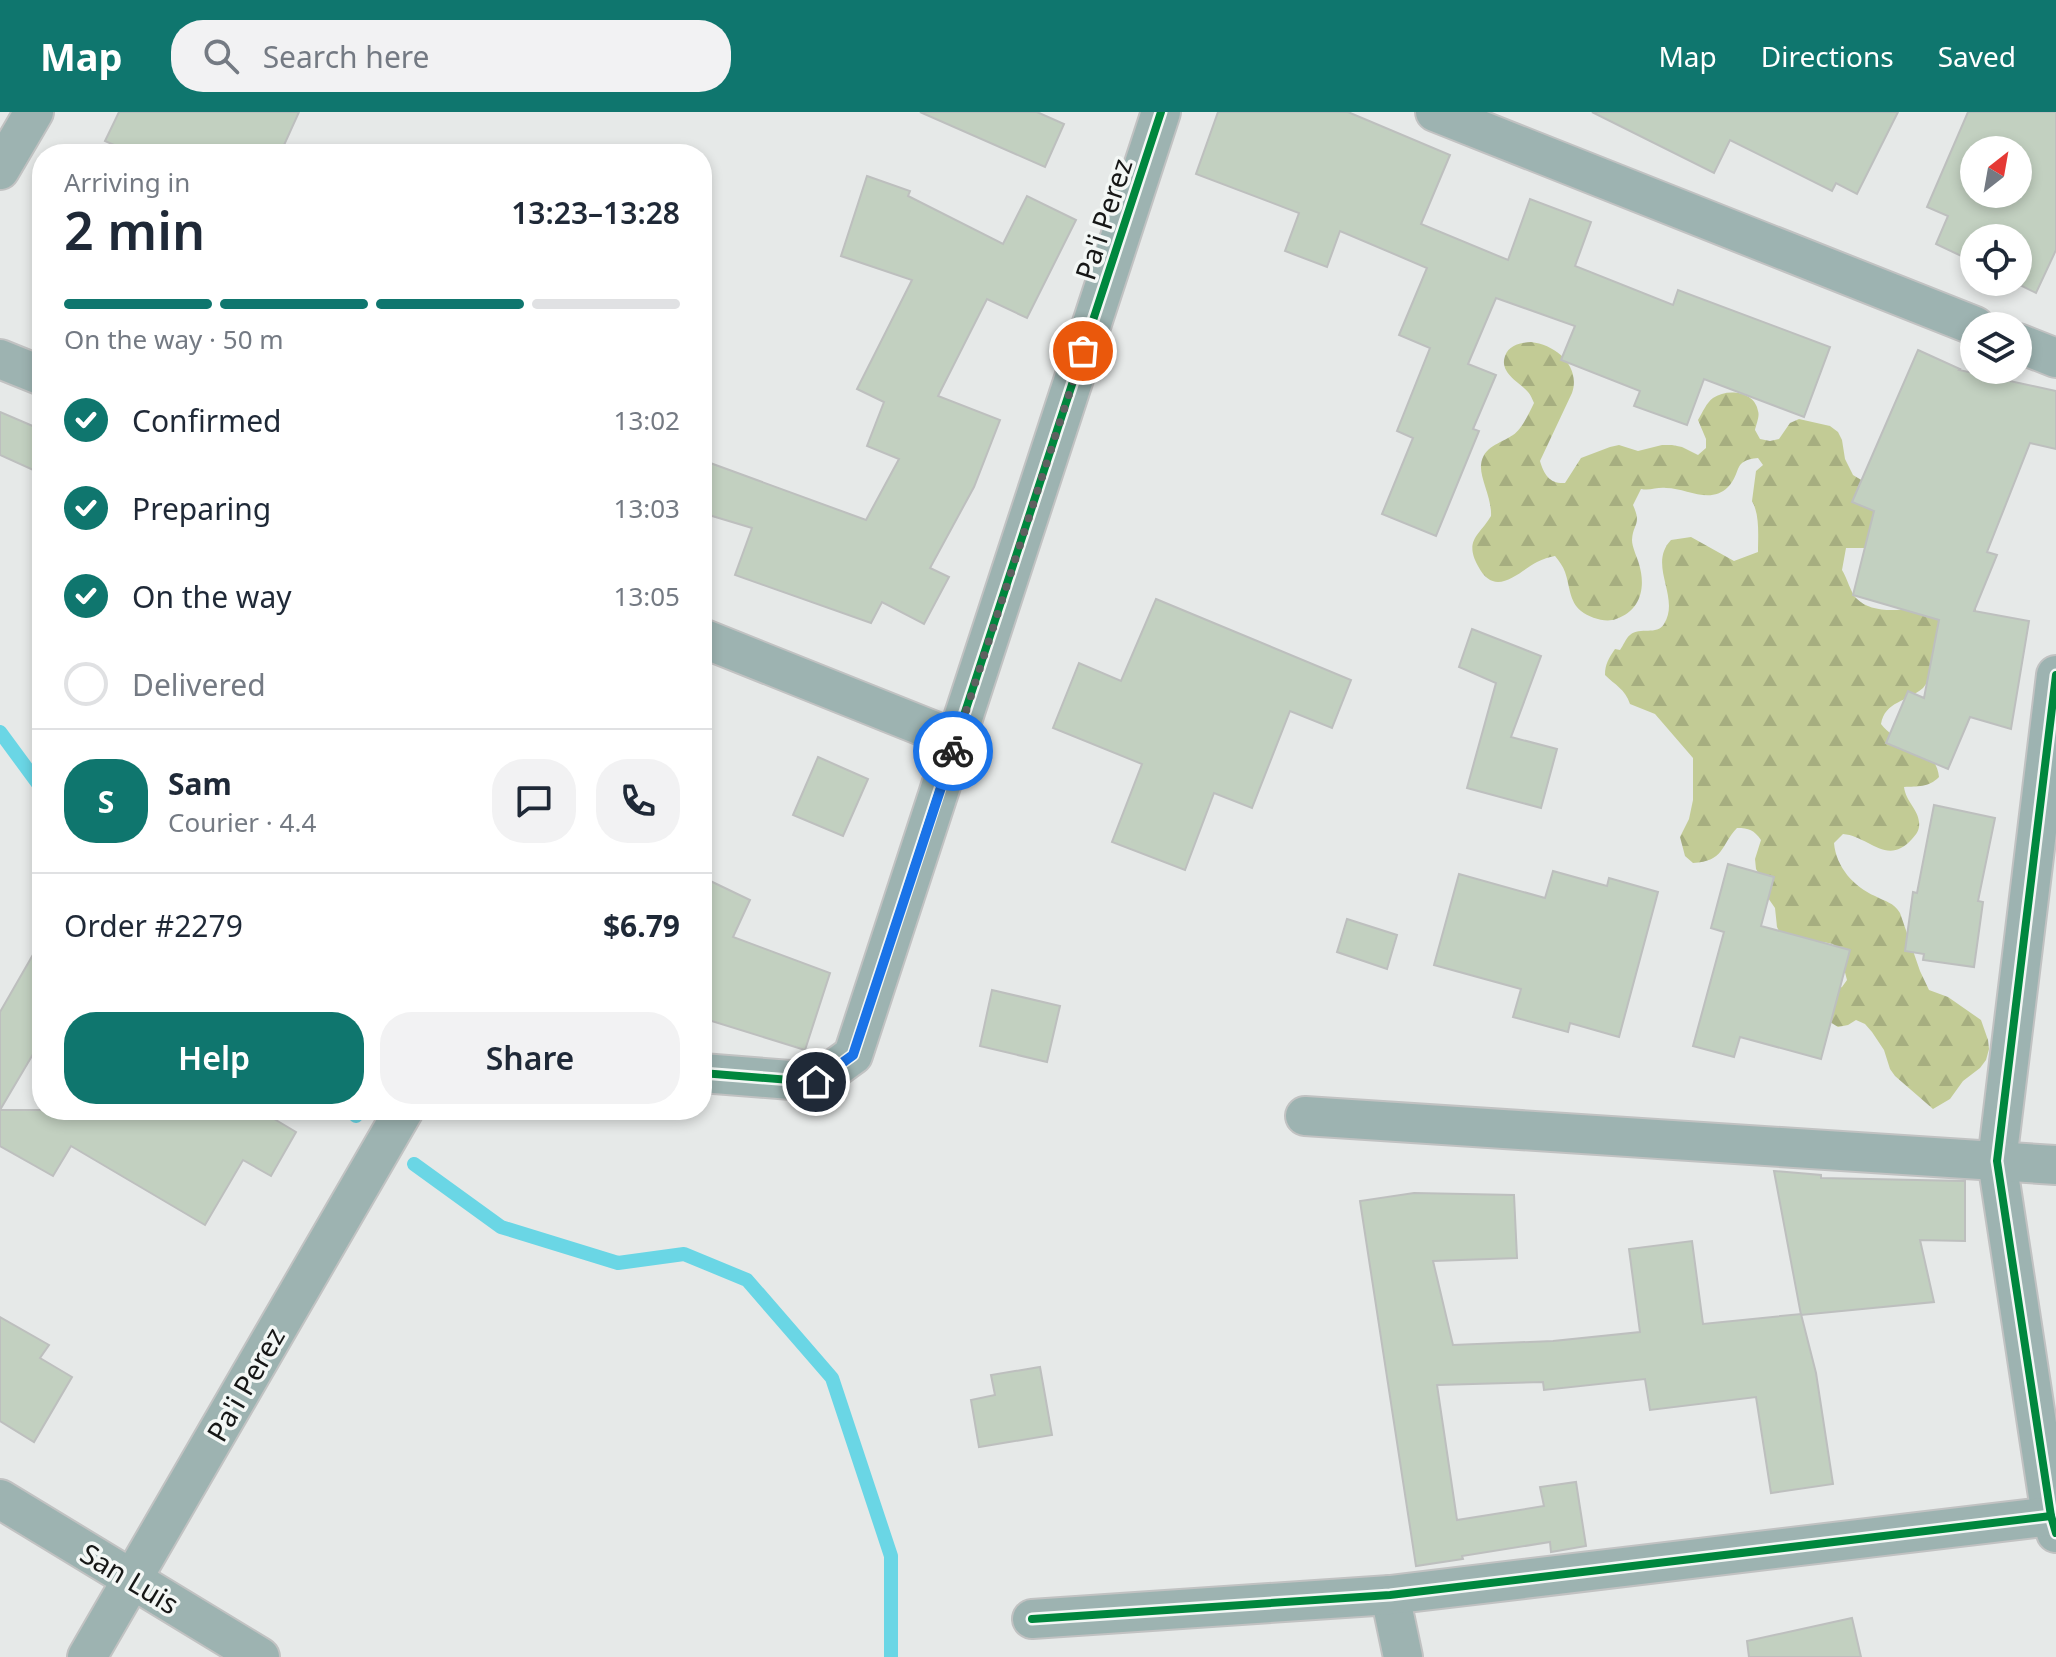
<!DOCTYPE html>
<meta charset="utf-8">
<style>
:root{--surface:#fff;--page:#f2f2f3;--text:#1f2937;--muted:#747a83;--line:#e0e1e3;--accent:#0f766e}
body{margin:0;font-family:"Noto Sans",sans-serif;background:var(--page);color:var(--text);height:100vh;display:flex;flex-direction:column;font-size:30px;white-space:nowrap}
*{box-sizing:border-box;margin:0}
p{font-size:26px;color:var(--muted)}
.icon{flex:none;width:44px;height:44px;fill:none;stroke:currentColor;stroke-width:2;stroke-linecap:round;stroke-linejoin:round}
.map{position:relative;flex:1;overflow:hidden}
.details{position:absolute;left:32px;top:32px;width:680px;height:976px;display:flex;flex-direction:column;background:var(--surface);border-radius:32px;box-shadow:0 4px 12px #0003}
.details>*{flex:none}
.needle{width:52px;rotate:31deg}
.controls{position:absolute;left:1960px;top:24px;display:grid;gap:16px}
.controls a{display:grid;place-items:center;width:72px;height:72px;border-radius:50%;background:var(--surface);box-shadow:0 4px 12px #0003;font-size:40px}
.pin{position:absolute;display:grid;place-items:center;width:68px;height:68px;color:#fff;margin:-34px;border:4px solid #fff;border-radius:50%;box-shadow:0 2px 8px #0007}
.courier{position:absolute;display:grid;place-items:center;width:80px;height:80px;margin:-40px;border:6px solid #1a73e8;border-radius:50%;background:#fff;color:#222;box-shadow:0 2px 10px #0007}
.headline em{font-style:normal;font-weight:600}
.headline div{display:flex;flex-direction:column-reverse}
.headline{display:flex;align-items:center;justify-content:space-between;height:136px;padding:0 32px}
h1{font-size:52px;font-weight:600;line-height:60px}
.bar{display:grid;grid-template-columns:repeat(4,1fr);gap:12px 8px;align-content:center;height:96px;padding:0 32px}
.bar i{height:10px;border-radius:6px;background:var(--line)}
.bar .on{background:var(--accent)}
.bar p{grid-column:span 4}
.line{display:flex;align-items:center;gap:20px;padding:0 32px;border-top:2px solid var(--line)}
.line div{flex:1}
.round{display:grid;place-items:center;flex:none;width:84px;height:84px;border-radius:32px;background:var(--page)}
ol{padding:0 32px;list-style:none}
li{display:flex;align-items:center;gap:24px;height:88px}
li p{margin-inline-start:auto}
li .icon{padding:8px;border-radius:50%;background:var(--accent);color:#fff;stroke-width:4}
li:last-child{color:var(--muted)}
li i{width:44px;height:44px;border:4px solid var(--line);border-radius:50%}
.cta{display:flex;gap:16px;margin-top:auto;padding:16px 32px}
.cta a{flex:1;height:92px;border-radius:32px;background:var(--accent);color:#fff;font-size:32px;font-weight:600;line-height:92px;text-align:center}
.cta a+a{background:var(--page);color:var(--text)}
header{display:flex;align-items:center;gap:48px;box-sizing:border-box;height:112px;padding:0 40px;background:var(--accent);color:#fff}
header strong{font-size:38px}
nav{display:flex;gap:44px;margin-inline-start:auto;font-size:28px}
.search{width:560px;height:72px;background:var(--page);display:flex;align-items:center;gap:20px;box-sizing:border-box;padding:0 28px;border-radius:32px;color:var(--muted);font-size:30px}
.map>svg:first-child{display:block}
.forest{fill:url(#forest-firs)}
.lines{fill:none;stroke-linecap:round;stroke-linejoin:round}
.stream{stroke:#6ad6e5;stroke-width:14}
.building{fill:#c2d0c0;stroke:#bdbfbe;stroke-width:2;fill-rule:evenodd}
.street-casing{stroke:#c1c2c2;stroke-width:42}
.street{stroke:#9db3b1;stroke-width:38}
.cycleway-casing{stroke:#f3f7f5;stroke-width:13}
.cycleway{stroke:#00873e;stroke-width:8}
.done{stroke:#5f6060;stroke-width:8;stroke-dasharray:0 14.4}
.route{stroke:#1a73e8;stroke-width:10}
.labels{text-anchor:middle;dominant-baseline:central;stroke-width:7;stroke-linejoin:round;paint-order:stroke}
.street-label{font-size:28px;fill:#161716;stroke:#f3f7f5}
</style>
<header>
<strong>Map</strong>
<div class="search"><svg class="icon" aria-label="search" viewBox="0 0 24 24"><circle cx="10" cy="10" r="6"/><path d="M15 15l6 6"/></svg>Search here</div>
<nav><a>Map</a><a>Directions</a><a>Saved</a></nav>
</header>
<div class="map">
<svg width="2056" height="1545" viewBox="0 0 2056 1545">
<defs>
<pattern id="forest-firs" width="22" height="20" patternUnits="userSpaceOnUse" patternTransform="scale(2)"><rect width="22" height="20" fill="#c2cb95"/><path d="M5 1l3.5 6h-7zM16 11l3.5 6h-7z" fill="#a6ae80"/></pattern>
</defs>
<rect width="100%" height="100%" fill="#e6e9e8"/>
<!-- forest -->
<path class="forest" d="M 1531,230 C 1557,233 1581,255 1572,281 L 1540,349 C 1544,363 1550,372 1565,371 L 1581,346 L 1610,335 L 1619,333 L 1638,339 L 1662,333 L 1672,333 L 1682,335 L 1698,343 L 1706,336 L 1706,327 L 1698,308 C 1702,301 1707,290 1713,286 C 1727,276 1755,279 1758,299 C 1760,304 1756,313 1755,318 L 1760,327 L 1770,329 L 1779,327 L 1790,311 L 1799,307 L 1830,314 L 1838,320 L 1842,328 L 1845,347 L 1853,363 L 1868,372 L 1888,400 L 1865,436 L 1846,436 L 1842,458 C 1847,466 1851,481 1856,486 C 1879,510 1933,492 1961,485 L 1976,497 L 1976,507 L 1923,576 C 1907,590 1885,589 1881,612 C 1897,634 1936,633 1939,665 C 1928,676 1918,674 1904,675 C 1906,690 1918,697 1919,710 C 1920,717 1917,722 1912,727 C 1887,755 1869,724 1843,722 L 1834,731 C 1836,755 1854,775 1875,784 C 1886,790 1893,790 1900,801 L 1920,859 L 1929,878 L 1948,885 L 1981,908 L 1988,928 L 1989,937 L 1986,948 L 1980,956 L 1963,969 L 1950,987 L 1933,997 L 1895,964 L 1890,957 L 1884,938 L 1872,920 L 1865,912 L 1856,908 L 1848,913 L 1838,915 L 1822,905 L 1833,879 L 1842,875 L 1847,868 L 1842,849 L 1833,832 L 1823,830 L 1804,836 L 1786,833 L 1777,815 L 1775,796 L 1759,773 L 1760,764 L 1756,757 L 1755,747 L 1761,728 C 1754,718 1749,716 1737,716 C 1720,734 1725,749 1693,751 L 1685,744 L 1680,725 L 1689,707 L 1693,688 L 1693,646 L 1655,602 L 1630,592 C 1625,577 1615,573 1605,563 C 1605,552 1609,546 1615,537 L 1620,538 C 1623,534 1626,526 1630,523 C 1640,514 1657,524 1664,512 C 1681,485 1647,453 1671,428 L 1691,425 L 1734,449 L 1758,440 C 1758,424 1760,403 1752,389 L 1756,359 L 1763,353 L 1758,346 C 1732,348 1742,361 1728,375 C 1710,393 1687,376 1666,376 C 1657,375 1650,379 1641,377 L 1633,393 C 1642,413 1633,411 1632,428 C 1632,435 1637,445 1639,452 C 1646,475 1641,499 1616,507 C 1606,511 1590,506 1581,499 C 1569,489 1570,474 1565,460 C 1563,454 1559,449 1555,444 C 1549,445 1543,447 1537,450 C 1518,460 1495,487 1478,454 C 1464,428 1479,424 1491,404 C 1492,386 1480,367 1481,353 C 1483,334 1500,332 1513,323 C 1522,317 1529,301 1534,291 C 1532,287 1531,283 1528,280 C 1519,270 1499,261 1505,244 C 1509,233 1520,231 1531,230 Z"/>
<g class="lines">
<!-- stream -->
<g class="stream">
<path d="M 0,620 L 42,677"/>
<path d="M 349,998 L 356,1004"/>
<path d="M 414,1052 L 501,1115 L 618,1151 L 684,1142 L 747,1168 L 832,1266 L 891,1444 L 891,1545"/>
</g>
</g>
<!-- building -->
<g class="building">
<path d="M 119,0 L 299,0 L 280,42 L 134,42 L 105,29 Z"/>
<path d="M 920,0 L 1037,0 L 1064,12 L 1045,55 Z"/>
<path d="M 1218,0 L 1348,0 L 1450,43 L 1421,112 L 1508,148 L 1530,87 L 1591,110 L 1575,154 L 1673,193 L 1678,178 L 1830,235 L 1804,305 L 1704,267 L 1687,313 L 1634,294 L 1640,279 L 1561,248 L 1575,214 L 1496,186 L 1468,252 L 1496,263 L 1473,317 L 1479,319 L 1436,424 L 1382,402 L 1413,326 L 1397,319 L 1430,236 L 1399,223 L 1427,156 L 1340,119 L 1327,155 L 1285,139 L 1299,101 L 1196,62 Z"/>
<path d="M 1592,0 L 1898,0 L 1857,82 L 1836,71 L 1832,79 L 1730,28 L 1714,61 Z"/>
<path d="M 1968,0 L 2056,0 L 2056,138 L 2036,181 L 2014,170 L 2018,170 L 2018,126 L 1974,126 L 1974,150 L 1936,132 L 1948,104 L 1927,95 ZM 1974,38 L 2018,38 L 2018,82 L 1974,82 Z"/>
<path d="M 867,64 L 910,79 L 908,84 L 1003,132 L 1027,84 L 1076,108 L 1027,206 L 987,187 L 938,284 L 1000,308 L 974,375 L 930,456 L 949,465 L 924,512 L 882,490 L 871,511 L 735,463 L 752,416 L 702,401 L 702,348 L 866,408 L 899,347 L 867,334 L 884,290 L 857,277 L 912,168 L 841,144 Z"/>
<path d="M 1918,238 L 1960,257 L 1959,258 L 2056,279 L 2056,337 L 2030,331 L 1987,440 L 1997,443 L 1974,499 L 2029,509 L 2011,617 L 1970,605 L 1948,657 L 1886,631 L 1908,579 L 1924,586 L 1939,508 L 1853,483 L 1874,399 L 1852,390 Z"/>
<path d="M 0,300 L 42,318 L 42,362 L 0,343 Z"/>
<path d="M 1156,487 L 1351,568 L 1332,616 L 1290,599 L 1252,696 L 1214,681 L 1185,758 L 1112,730 L 1142,652 L 1053,616 L 1079,551 L 1121,569 Z"/>
<path d="M 1472,517 L 1541,544 L 1511,625 L 1557,637 L 1541,696 L 1467,676 L 1496,571 L 1459,555 Z"/>
<path d="M 818,645 L 868,667 L 843,724 L 793,703 Z"/>
<path d="M 1934,693 L 1995,706 L 1978,789 L 1983,790 L 1974,855 L 1923,848 L 1924,842 L 1905,839 L 1913,780 L 1917,781 Z"/>
<path d="M 1728,752 L 1774,765 L 1761,814 L 1850,838 L 1821,947 L 1740,925 L 1734,945 L 1693,934 L 1724,820 L 1711,816 Z"/>
<path d="M 1553,759 L 1607,774 L 1609,766 L 1658,780 L 1619,925 L 1570,911 L 1568,920 L 1513,905 L 1521,877 L 1434,853 L 1459,762 L 1545,786 Z"/>
<path d="M 702,765 L 750,788 L 733,825 L 830,861 L 805,938 L 702,906 Z"/>
<path d="M 1347,807 L 1397,823 L 1387,857 L 1337,840 Z"/>
<path d="M 42,827 L 42,927 L 0,998 L 259,998 L 296,1020 L 271,1064 L 243,1048 L 205,1113 L 71,1034 L 53,1064 L 0,1034 L 0,900 Z"/>
<path d="M 992,878 L 1060,894 L 1047,950 L 980,934 Z"/>
<path d="M 1774,1059 L 1821,1063 L 1821,1066 L 1965,1069 L 1965,1129 L 1920,1128 L 1934,1190 L 1801,1203 Z"/>
<path d="M 1414,1081 L 1514,1083 L 1517,1146 L 1433,1149 L 1453,1233 L 1553,1229 L 1640,1220 L 1629,1137 L 1692,1129 L 1703,1212 L 1801,1202 L 1816,1261 L 1833,1372 L 1771,1381 L 1756,1285 L 1650,1298 L 1645,1267 L 1544,1278 L 1543,1270 L 1437,1273 L 1457,1408 L 1544,1394 L 1540,1375 L 1576,1370 L 1586,1434 L 1551,1440 L 1550,1430 L 1462,1444 L 1463,1447 L 1416,1454 L 1360,1089 Z"/>
<path d="M 0,1205 L 49,1233 L 40,1246 L 72,1265 L 34,1330 L 0,1309 Z"/>
<path d="M 1040,1255 L 1052,1323 L 979,1335 L 971,1288 L 995,1283 L 991,1263 Z"/>
<path d="M 1852,1506 L 1861,1545 L 1749,1545 L 1747,1529 Z"/>
</g>
<g class="lines">
<!-- street casing -->
<g class="street-casing">
<g id="street">
<path d="M 1435,0 L 1975,214"/>
<path d="M 0,58 L 34,0"/>
<path d="M 2018,231 L 2056,246"/>
<path d="M 0,247 L 42,264"/>
<path d="M 702,526 L 957,628"/>
<path d="M 2056,563 L 1997,1049 L 2051,1404 L 2056,1421"/>
<path d="M 702,961 L 816,970 L 853,943 L 1161,0"/>
<path d="M 1305,1004 L 2056,1053"/>
<path d="M 0,1387 L 260,1545"/>
<path d="M 1390,1483 L 1403,1545"/>
<path d="M 1032,1507 L 1390,1483 L 2051,1404"/>
<path d="M 87,1545 L 404,998"/>
</g>
</g>
<!-- street -->
<use href="#street" class="street"/>
<!-- cycleway casing -->
<g class="cycleway-casing">
<g id="cycleway">
<path d="M 2056,563 L 1997,1049 L 2051,1404 L 2056,1421"/>
<path d="M 702,961 L 816,970 L 853,943 L 1161,0"/>
<path d="M 1032,1507 L 1390,1483 L 2051,1404"/>
</g>
</g>
<!-- cycleway -->
<use href="#cycleway" class="cycleway"/>
</g>
<g class="lines">
<!-- done -->
<path class="done" d="M 953,639 L 1083,239"/>
<!-- route -->
<path class="route" d="M 816,970 L 853,943 L 953,639"/>
</g>
<g class="labels">
<!-- street labels -->
<g class="street-label">
<text transform="translate(1103 107) rotate(-72)">Pa'i Perez</text>
<text transform="translate(245 1272) rotate(-60)">Pa'i Perez</text>
<text transform="translate(130 1466) rotate(31)">San Luis</text>
</g>
</g>
</svg>
<div class="controls">
<a><svg class="needle" viewBox="-14 -14 28 28"><path d="M0-13l5 13h-10z" fill="#e53935"/><path d="M0 13l5-13h-10z" fill="#747a83"/></svg></a>
<a><svg class="icon" aria-label="locate" viewBox="0 0 24 24"><circle cx="12" cy="12" r="6"/><path d="M12 2v4M12 18v4M2 12h4M18 12h4"/></svg></a>
<a><svg class="icon" aria-label="layers" viewBox="0 0 24 24"><path d="M12 4l9 5-9 5-9-5zM3 14l9 5 9-5"/></svg></a>
</div>
<div class="pin" style="left:1083px;top:239px;background:#ea580c"><svg class="icon" aria-label="bag" viewBox="0 0 24 24"><path d="M5 8h14l-1 12H6zM9 8a3 3 0 0 1 6 0"/></svg></div>
<div class="pin" style="left:816px;top:970px;background:#1f2937"><svg class="icon" aria-label="home" viewBox="0 0 24 24"><path d="M3 11l9-7 9 7M6 9v11h12V9"/></svg></div>
<div class="courier" style="left:953px;top:639px"><svg class="icon" aria-label="bike" viewBox="0 0 24 24"><circle cx="6" cy="16" r="4"/><circle cx="18" cy="16" r="4"/><path d="M6 16l4-8h5l3 8M10 8l3 8H6M13 5h3"/></svg></div>
<section class="details">
<div class="headline"><div><h1>2 min</h1><p>Arriving in</p></div><em>13:23–13:28</em></div>
<div class="bar"><i class="on"></i><i class="on"></i><i class="on"></i><i></i><p>On the way · 50 m</p></div>
<ol>
<li><svg class="icon" aria-label="check" viewBox="0 0 24 24"><path d="M5 12l5 5 9-10"/></svg>Confirmed<p>13:02</p></li>
<li><svg class="icon" aria-label="check" viewBox="0 0 24 24"><path d="M5 12l5 5 9-10"/></svg>Preparing<p>13:03</p></li>
<li><svg class="icon" aria-label="check" viewBox="0 0 24 24"><path d="M5 12l5 5 9-10"/></svg>On the way<p>13:05</p></li>
<li><i></i>Delivered</li>
</ol>
<div class="line" style="height:144px"><b class="round" style="background:var(--accent);color:#fff">S</b><div><b>Sam</b><p>Courier · 4.4</p></div><a class="round"><svg class="icon" aria-label="chat" viewBox="0 0 24 24"><path d="M4 5h16v11H9l-5 4z"/></svg></a><a class="round"><svg class="icon" aria-label="phone" viewBox="0 0 24 24"><path d="M5 4h4l2 5-3 2q2 4 5 5l2-3 5 2v4C11 20 4 13 5 4z"/></svg></a></div>
<div class="line" style="height:104px"><div>Order #2279</div><b>$6.79</b></div>
<div class="cta"><a>Help</a><a>Share</a></div>
</section>
</div>
